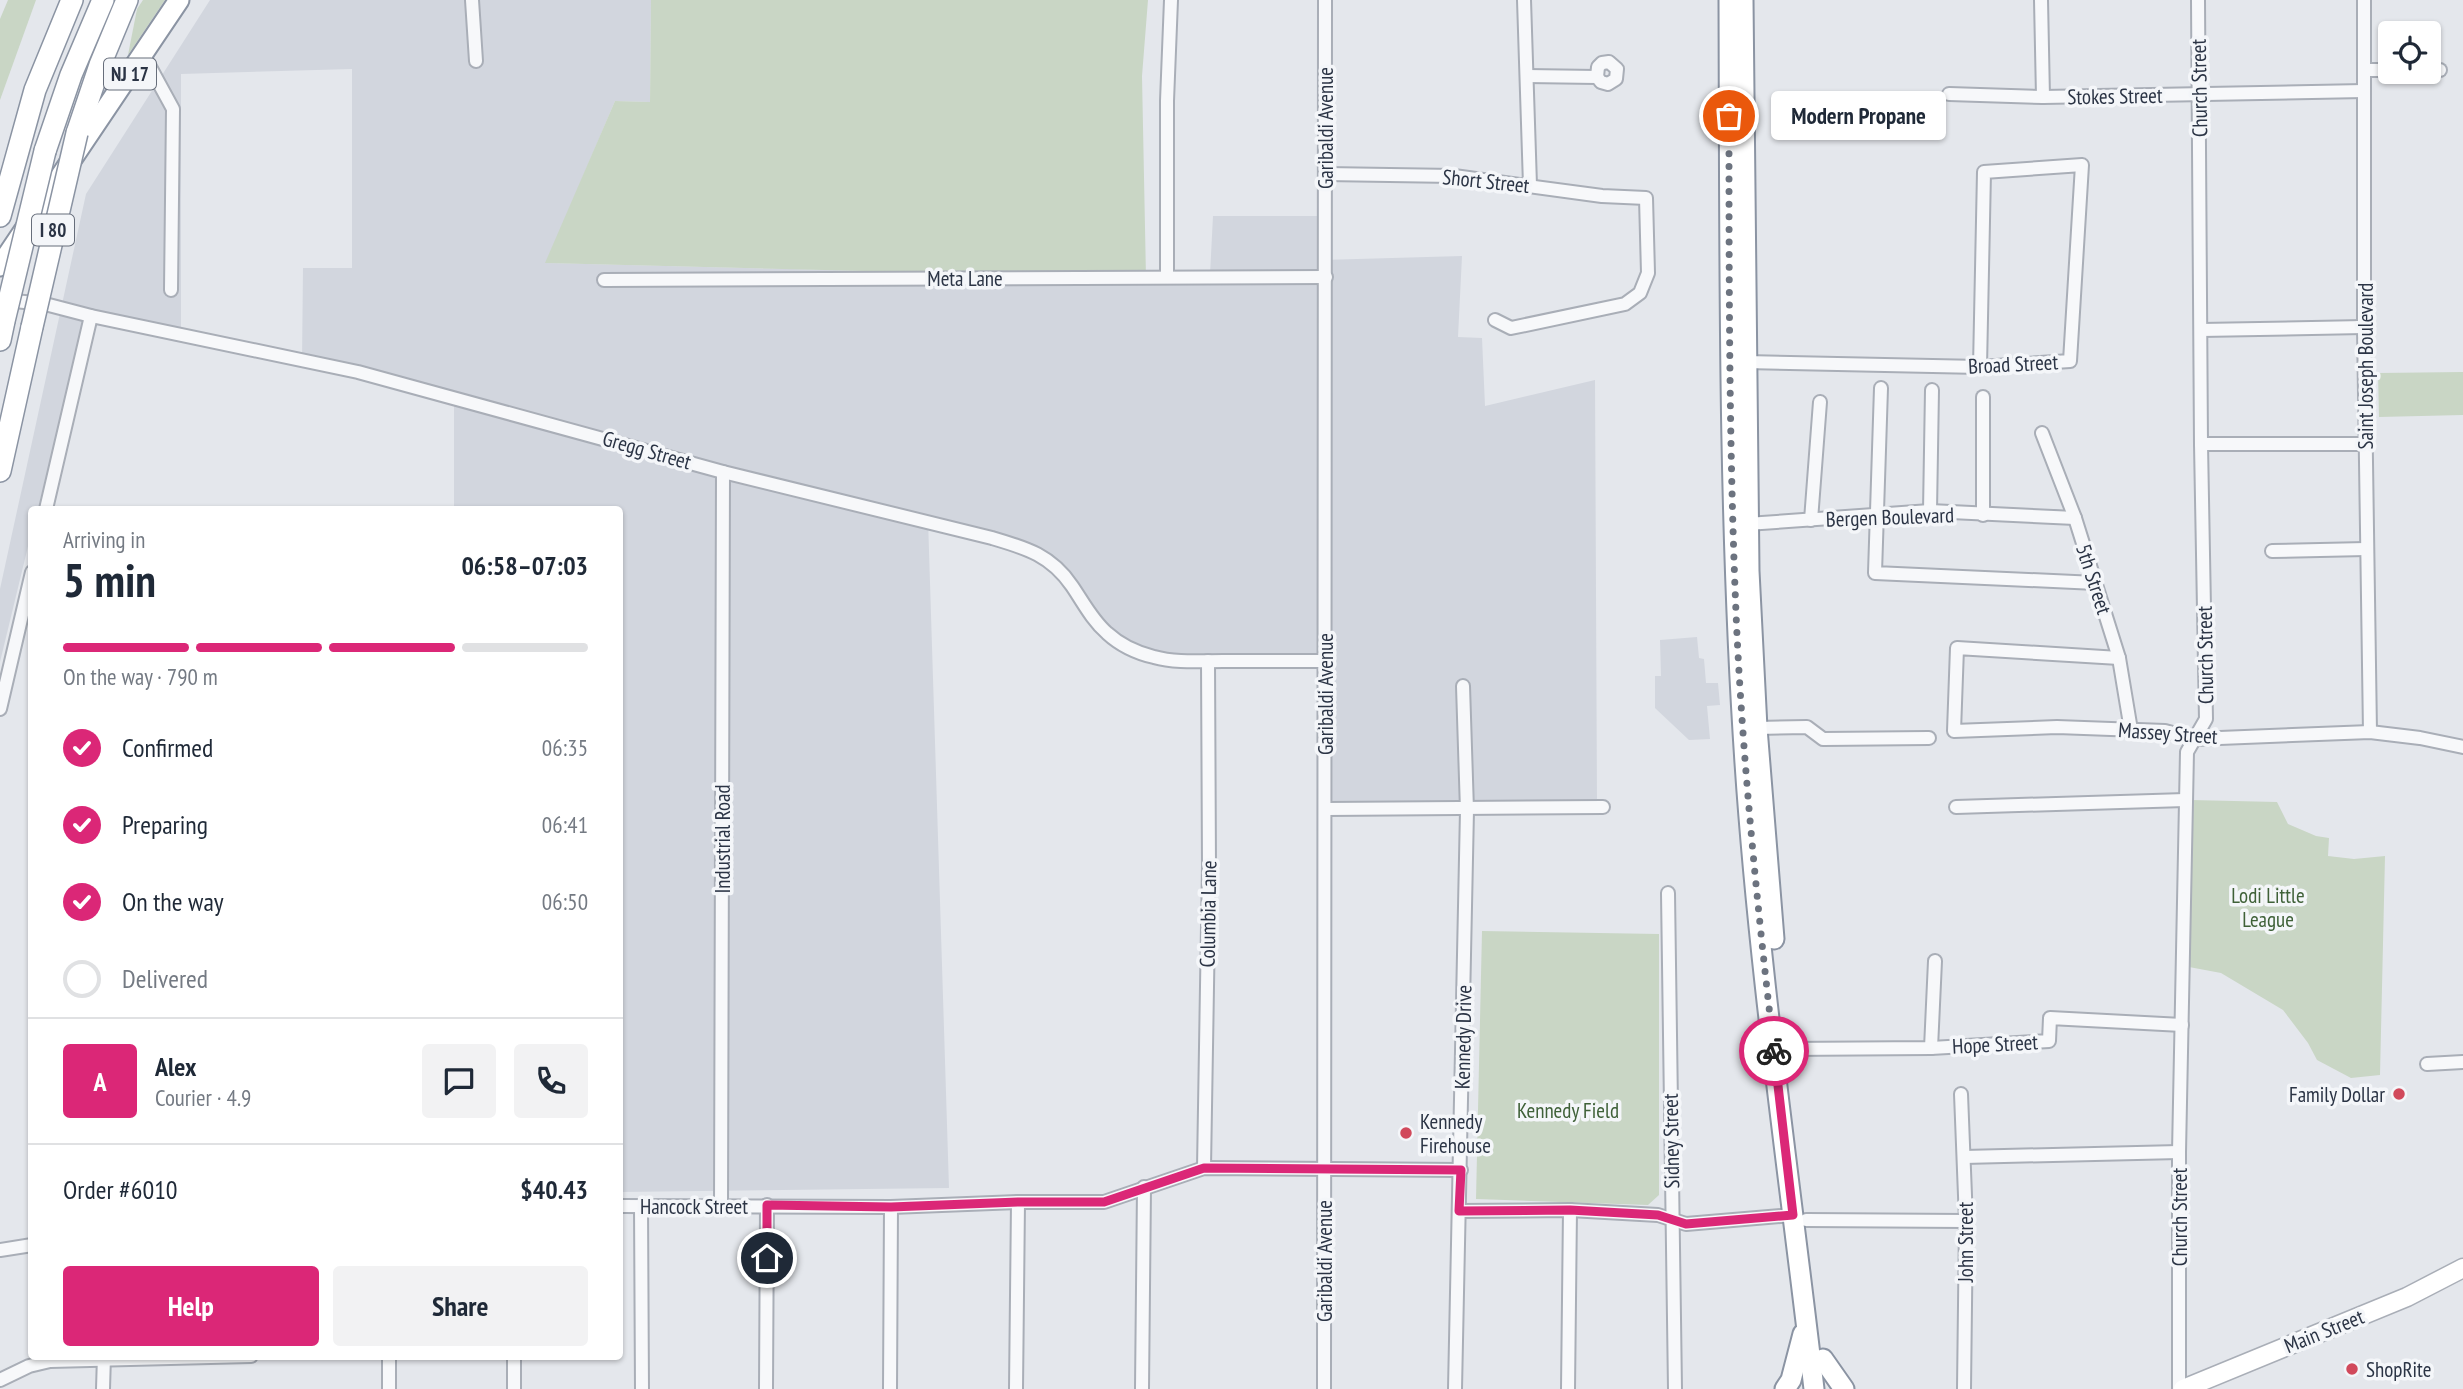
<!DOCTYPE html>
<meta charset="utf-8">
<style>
:root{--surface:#fff;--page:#f2f2f3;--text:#1f2937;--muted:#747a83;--line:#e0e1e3;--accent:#db2777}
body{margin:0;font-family:"PT Sans Narrow",sans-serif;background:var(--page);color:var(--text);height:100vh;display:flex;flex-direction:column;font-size:26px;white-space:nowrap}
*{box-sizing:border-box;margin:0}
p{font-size:23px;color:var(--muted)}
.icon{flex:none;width:38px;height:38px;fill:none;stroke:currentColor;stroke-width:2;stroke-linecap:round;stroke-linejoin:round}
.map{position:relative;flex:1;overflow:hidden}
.side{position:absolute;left:28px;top:506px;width:595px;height:854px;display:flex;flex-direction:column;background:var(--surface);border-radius:7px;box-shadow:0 2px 5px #0004}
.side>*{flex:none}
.tools{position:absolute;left:2378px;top:21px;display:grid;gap:14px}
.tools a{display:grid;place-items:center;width:63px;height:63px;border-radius:7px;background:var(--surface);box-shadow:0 2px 5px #0004;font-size:35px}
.pin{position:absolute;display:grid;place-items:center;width:60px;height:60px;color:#fff;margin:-30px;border:4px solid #fff;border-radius:50%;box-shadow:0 2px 7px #0007}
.courier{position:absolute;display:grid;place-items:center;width:70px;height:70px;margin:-35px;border:5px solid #db2777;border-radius:50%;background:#fff;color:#222;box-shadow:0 2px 9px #0007}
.bubble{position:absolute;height:49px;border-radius:7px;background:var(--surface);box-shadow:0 2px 5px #0004;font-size:23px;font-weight:700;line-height:49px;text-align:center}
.head em{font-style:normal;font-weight:700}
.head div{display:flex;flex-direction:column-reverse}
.head{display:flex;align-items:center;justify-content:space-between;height:119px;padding:0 35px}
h1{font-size:46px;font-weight:700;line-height:52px}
.bar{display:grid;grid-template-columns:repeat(4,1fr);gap:10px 7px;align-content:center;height:84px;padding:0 35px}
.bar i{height:9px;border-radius:5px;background:var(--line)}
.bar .selected{background:var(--accent)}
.bar p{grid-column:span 4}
.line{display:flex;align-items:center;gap:18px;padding:0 35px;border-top:2px solid var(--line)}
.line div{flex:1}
.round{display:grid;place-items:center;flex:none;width:74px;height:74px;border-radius:7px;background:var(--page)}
ol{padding:0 35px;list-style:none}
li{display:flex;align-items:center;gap:21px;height:77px}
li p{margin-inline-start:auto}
li .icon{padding:7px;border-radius:50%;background:var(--accent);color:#fff;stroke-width:4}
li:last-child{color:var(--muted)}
li i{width:38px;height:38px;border:4px solid var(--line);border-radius:50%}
.primary-button{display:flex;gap:14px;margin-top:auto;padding:14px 35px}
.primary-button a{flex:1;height:80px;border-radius:7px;background:var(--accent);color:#fff;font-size:28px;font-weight:700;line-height:80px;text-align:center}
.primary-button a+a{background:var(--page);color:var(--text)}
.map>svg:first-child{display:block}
.built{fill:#d2d6de}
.green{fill:#c9d6c5}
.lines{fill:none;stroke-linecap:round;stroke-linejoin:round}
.minor-casing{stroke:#a9aeb7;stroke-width:16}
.secondary-casing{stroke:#a9aeb7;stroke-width:21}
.trunk-casing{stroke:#8b94a3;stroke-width:23}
.motorway-casing{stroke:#8b94a3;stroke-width:24}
.minor{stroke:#f7f8fa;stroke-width:12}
.secondary{stroke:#fff;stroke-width:18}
.trunk{stroke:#fff;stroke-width:19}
.motorway{stroke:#fff;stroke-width:21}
.motorway-bridge-casing{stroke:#8b94a3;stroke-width:24;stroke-linecap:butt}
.motorway-bridge{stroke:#fff;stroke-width:21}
.done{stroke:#6c737f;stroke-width:7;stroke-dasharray:0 12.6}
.route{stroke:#db2777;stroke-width:9}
.poi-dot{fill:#d1495b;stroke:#f4f6f9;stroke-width:2.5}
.labels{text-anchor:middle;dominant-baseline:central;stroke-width:7;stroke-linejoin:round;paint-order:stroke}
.shield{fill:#f4f6f9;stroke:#676e7b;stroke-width:2}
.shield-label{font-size:19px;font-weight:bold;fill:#2b3445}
.street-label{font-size:21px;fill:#2b3445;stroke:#f4f6f9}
.park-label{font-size:21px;fill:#3f6138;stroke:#f4f6f9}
.poi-label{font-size:21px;fill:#2b3445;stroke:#f4f6f9;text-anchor:start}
</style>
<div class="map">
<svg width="2463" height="1389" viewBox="0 0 2463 1389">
<rect width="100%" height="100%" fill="#e4e7ec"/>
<!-- built -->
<g class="built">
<path d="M 210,0 L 651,0 L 650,102 L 615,101 L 546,263 L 1031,275 L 1210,275 L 1213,216 L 1322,216 L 1322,260 L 1462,256 L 1458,337 L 1482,338 L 1485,406 L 1595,380 L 1597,804 L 1324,810 L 1322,662 L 1173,658 L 1143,652 L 1116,634 L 1095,612 L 1061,568 L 928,519 L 949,1188 L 620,1192 L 620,509 L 454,509 L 454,402 L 302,362 L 303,268 L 352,268 L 352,69 L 181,74 L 181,332 L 87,310 L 38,509 L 32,509 L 31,534 L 0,662 L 0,589 L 86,194 Z"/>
<path d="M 1697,637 L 1699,658 L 1704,659 L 1706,683 L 1718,683 L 1720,705 L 1707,706 L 1710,739 L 1689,740 L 1655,708 L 1655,676 L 1661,676 L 1660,640 Z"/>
</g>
<!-- green -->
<g class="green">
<path d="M 8,0 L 36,0 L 0,100 L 0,19 Z"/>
<path d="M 143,0 L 165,0 L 128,55 L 137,9 Z"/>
<path d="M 651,0 L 1148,0 L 1142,76 L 1146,278 L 545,263 L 615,101 L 650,102 Z"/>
<path d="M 2463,372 L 2463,415 L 2379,417 L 2378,373 Z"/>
<path d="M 2191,800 L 2277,802 L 2288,824 L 2316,836 L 2329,838 L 2328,856 L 2354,859 L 2385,856 L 2380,1075 L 2351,1078 L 2317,1060 L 2308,1043 L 2283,1010 L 2221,973 L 2189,967 Z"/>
<path d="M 1482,931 L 1659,934 L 1659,1195 L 1648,1205 L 1476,1199 Z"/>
</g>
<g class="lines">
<!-- minor casing -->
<g class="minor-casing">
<g id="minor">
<path d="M 472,0 L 476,61"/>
<path d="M 1524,0 L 1530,185"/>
<path d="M 2041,0 L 2043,97"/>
<path d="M 2364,0 L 2364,327 L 2370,732"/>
<path d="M 143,54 L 173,109 L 171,290"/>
<path d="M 2366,70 L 2390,70"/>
<path d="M 2429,70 L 2440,70"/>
<path d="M 1527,76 L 1597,77 L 1601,82 L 1608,84 L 1616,79 L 1617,69 L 1609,62 L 1602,63 L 1598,67 L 1597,77"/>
<path d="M 1949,94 L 2043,97 L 2364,91"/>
<path d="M 1325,174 L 1454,176 L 1602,196 L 1646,198 L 1648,273 L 1640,293 L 1625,304 L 1511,328 L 1495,320"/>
<path d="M 1167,277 L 1167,101 L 1171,0"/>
<path d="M 604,280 L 1326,277"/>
<path d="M 4,300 L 45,304 L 91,316 L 358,372 L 723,472 L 992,538 C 1026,548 1051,555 1072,586 C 1083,602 1092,620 1107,633 C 1120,645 1137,653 1154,657 C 1175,663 1200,661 1223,661 C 1256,661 1290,661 1324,661"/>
<path d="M 2201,330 L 2364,327"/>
<path d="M 1745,362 L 1980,367 L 2070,361 L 2082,165 L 1984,172 L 1980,367"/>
<path d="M 1881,388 L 1875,573 L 2096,583"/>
<path d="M 1983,397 L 1983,515"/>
<path d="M 2042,433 L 2075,518 L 2119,658 L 2131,730"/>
<path d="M 2201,444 L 2366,444"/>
<path d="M 46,509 L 91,316"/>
<path d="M 1930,511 L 1932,390"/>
<path d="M 1811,520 L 1820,402"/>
<path d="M 1747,524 L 1930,511 L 2075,518"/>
<path d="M 2272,551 L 2366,549"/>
<path d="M 2119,658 L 1957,648 L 1954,731 L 2057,727 L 2165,731 L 2195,739 L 2370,732 L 2420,738 L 2463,747"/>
<path d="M 0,709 L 32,572"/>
<path d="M 1757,728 L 1807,727 L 1823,739 L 1929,738"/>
<path d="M 1956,807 L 2185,800"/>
<path d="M 1326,809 L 1603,807"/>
<path d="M 1668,893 L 1675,1389"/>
<path d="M 1931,1048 L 1935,961"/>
<path d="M 1786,1049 L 1931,1048 L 2049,1041 L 2050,1018 L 2182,1025"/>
<path d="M 2427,1064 L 2463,1062"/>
<path d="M 1961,1094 L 1966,1221 L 1964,1389"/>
<path d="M 1964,1157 L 2179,1152"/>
<path d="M 1204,1168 L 1209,866 L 1208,661"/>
<path d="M 620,1206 L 891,1207 L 1018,1202 L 1104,1202 L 1204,1168 L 1461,1170"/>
<path d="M 641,1206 L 642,1389"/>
<path d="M 721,1206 L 723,472"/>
<path d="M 1459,1211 L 1570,1210 L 1658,1215 L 1686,1224 L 1793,1215"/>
<path d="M 1806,1220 L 1966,1221"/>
<path d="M 0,1250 L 32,1245"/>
<path d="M 0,1380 L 29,1366 L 50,1361 L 251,1356"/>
<path d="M 103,1389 L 104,1356"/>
<path d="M 389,1389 L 389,1356"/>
<path d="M 514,1389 L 514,1356"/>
<path d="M 766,1389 L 767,1205"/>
<path d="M 890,1389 L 891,1207"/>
<path d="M 1016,1389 L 1018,1202"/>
<path d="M 1142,1389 L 1144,1187"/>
<path d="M 1324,1389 L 1325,0"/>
<path d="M 1455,1389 L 1467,810 L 1463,686"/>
<path d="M 1568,1389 L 1570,1210"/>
<path d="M 2179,1389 L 2179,1152 L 2187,752 L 2206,719 L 2201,444 L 2198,0"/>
</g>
</g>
<!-- secondary casing -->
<g class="secondary-casing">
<path id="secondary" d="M 2183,1389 L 2407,1297 L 2463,1268"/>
</g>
<!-- trunk casing -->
<g class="trunk-casing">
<g id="trunk">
<path d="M 1729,0 C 1730,254 1728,509 1745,763 C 1759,972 1790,1181 1814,1389"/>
<path d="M 1743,0 L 1749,571 L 1757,728 L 1774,939"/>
<path d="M 0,266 L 179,0"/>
<path d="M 1823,1359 L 1844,1389"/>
<path d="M 1785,1389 L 1791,1380 L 1803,1334"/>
</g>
</g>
<!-- motorway casing -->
<g class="motorway-casing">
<g id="motorway">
<path d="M 77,133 L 100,65 L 127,0"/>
<path d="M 45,151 L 71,75 L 103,0"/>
<path d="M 0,216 L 35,90 L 72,0"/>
<path d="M 0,340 L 4,321"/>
<path d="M 0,471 L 32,327"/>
</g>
</g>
<!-- minor -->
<use href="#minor" class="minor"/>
<!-- secondary -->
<use href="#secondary" class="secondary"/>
<!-- trunk -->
<use href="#trunk" class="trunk"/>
<!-- motorway -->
<use href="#motorway" class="motorway"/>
<!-- motorway-bridge casing -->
<g class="motorway-bridge-casing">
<g id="motorway-bridge">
<path d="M 4,321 L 45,151"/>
<path d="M 32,327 L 77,133"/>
</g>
</g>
<!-- motorway-bridge -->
<use href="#motorway-bridge" class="motorway-bridge"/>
</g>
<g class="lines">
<!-- done -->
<path class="done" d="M 1729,116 C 1729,289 1729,462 1737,635 C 1744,774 1758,913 1774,1051"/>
<!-- route -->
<path class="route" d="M 767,1258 L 767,1205 L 891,1207 L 1018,1202 L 1104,1202 L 1204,1168 L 1461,1170 L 1459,1211 L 1570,1210 L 1658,1215 L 1686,1224 L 1793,1215 L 1774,1051"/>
</g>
<!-- markers -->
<g class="poi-dot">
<circle cx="2399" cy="1094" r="7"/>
<circle cx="1406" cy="1133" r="7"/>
<circle cx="2352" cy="1369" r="7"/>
</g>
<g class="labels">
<!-- shield labels -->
<g class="shield">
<rect x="104" y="58.5" width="52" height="31" rx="5"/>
<rect x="32" y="214.5" width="42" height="31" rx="5"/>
</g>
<g class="shield-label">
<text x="130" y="74">NJ 17</text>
<text x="53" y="230">I 80</text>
</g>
<!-- street labels -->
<g class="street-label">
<text transform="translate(2199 88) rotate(-91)">Church Street</text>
<text transform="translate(2115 96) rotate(-1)">Stokes Street</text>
<text transform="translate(1325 128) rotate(-90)">Garibaldi Avenue</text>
<text transform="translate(1486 181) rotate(6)">Short Street</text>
<text x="965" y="278">Meta Lane</text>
<text transform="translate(2013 364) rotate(-3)">Broad Street</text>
<text transform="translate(2365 366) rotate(-90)">Saint Joseph Boulevard</text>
<text transform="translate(647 450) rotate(16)">Gregg Street</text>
<text transform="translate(1890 517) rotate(-2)">Bergen Boulevard</text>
<text transform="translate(2094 579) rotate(72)">5th Street</text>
<text transform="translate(2205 655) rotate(-91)">Church Street</text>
<text transform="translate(1325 694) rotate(-90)">Garibaldi Avenue</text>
<text transform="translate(2168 733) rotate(4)">Massey Street</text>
<text transform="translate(722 839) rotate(-90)">Industrial Road</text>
<text transform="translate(1208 914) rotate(-89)">Columbia Lane</text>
<text transform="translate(1463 1037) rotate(-89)">Kennedy Drive</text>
<text transform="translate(1995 1044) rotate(-3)">Hope Street</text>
<text transform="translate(1671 1141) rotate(-91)">Sidney Street</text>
<text x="694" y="1206">Hancock Street</text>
<text transform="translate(2179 1217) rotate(-90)">Church Street</text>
<text transform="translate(1965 1242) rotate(-90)">John Street</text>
<text transform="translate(1324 1261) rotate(-90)">Garibaldi Avenue</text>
<text transform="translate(2324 1331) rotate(-22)">Main Street</text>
</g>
<!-- park labels -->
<g class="park-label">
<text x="2268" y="895">Lodi Little<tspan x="2268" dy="24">League</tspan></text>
<text x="1568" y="1110">Kennedy Field</text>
</g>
<!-- poi labels -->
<g class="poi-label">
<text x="2385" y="1094" text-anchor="end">Family Dollar</text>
<text x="1420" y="1121">Kennedy<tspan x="1420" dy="24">Firehouse</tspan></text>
<text x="2366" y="1369">ShopRite</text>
</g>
</g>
</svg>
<div class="tools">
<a><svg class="icon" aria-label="locate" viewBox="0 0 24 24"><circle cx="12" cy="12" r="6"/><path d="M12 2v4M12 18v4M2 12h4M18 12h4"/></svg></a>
</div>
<div class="pin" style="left:1729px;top:116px;background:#ea580c"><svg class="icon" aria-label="bag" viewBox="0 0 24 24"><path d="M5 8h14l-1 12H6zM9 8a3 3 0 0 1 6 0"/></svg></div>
<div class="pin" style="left:767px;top:1258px;background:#1f2937"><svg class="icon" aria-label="home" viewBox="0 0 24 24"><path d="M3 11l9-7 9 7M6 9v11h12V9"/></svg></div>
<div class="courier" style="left:1774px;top:1051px"><svg class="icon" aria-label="bike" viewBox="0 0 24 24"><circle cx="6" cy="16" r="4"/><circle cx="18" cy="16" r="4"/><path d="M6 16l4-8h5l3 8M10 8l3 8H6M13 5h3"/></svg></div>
<div class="bubble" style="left:1771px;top:91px;width:175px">Modern Propane</div>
<section class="side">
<div class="head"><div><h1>5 min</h1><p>Arriving in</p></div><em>06:58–07:03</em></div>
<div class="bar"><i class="selected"></i><i class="selected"></i><i class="selected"></i><i></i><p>On the way · 790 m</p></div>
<ol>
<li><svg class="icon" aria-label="check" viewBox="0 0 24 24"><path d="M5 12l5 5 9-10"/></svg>Confirmed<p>06:35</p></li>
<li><svg class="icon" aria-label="check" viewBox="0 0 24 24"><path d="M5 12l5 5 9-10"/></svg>Preparing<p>06:41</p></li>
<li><svg class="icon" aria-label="check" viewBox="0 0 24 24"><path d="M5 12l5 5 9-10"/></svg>On the way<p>06:50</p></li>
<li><i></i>Delivered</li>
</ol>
<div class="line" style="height:126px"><b class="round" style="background:var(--accent);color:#fff">A</b><div><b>Alex</b><p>Courier · 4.9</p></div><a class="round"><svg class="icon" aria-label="chat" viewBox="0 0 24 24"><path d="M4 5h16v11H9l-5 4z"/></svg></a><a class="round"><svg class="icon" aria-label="phone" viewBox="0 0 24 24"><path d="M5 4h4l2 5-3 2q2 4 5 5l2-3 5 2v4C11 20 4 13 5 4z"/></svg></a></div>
<div class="line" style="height:91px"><div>Order #6010</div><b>$40.43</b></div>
<div class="primary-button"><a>Help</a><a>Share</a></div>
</section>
</div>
